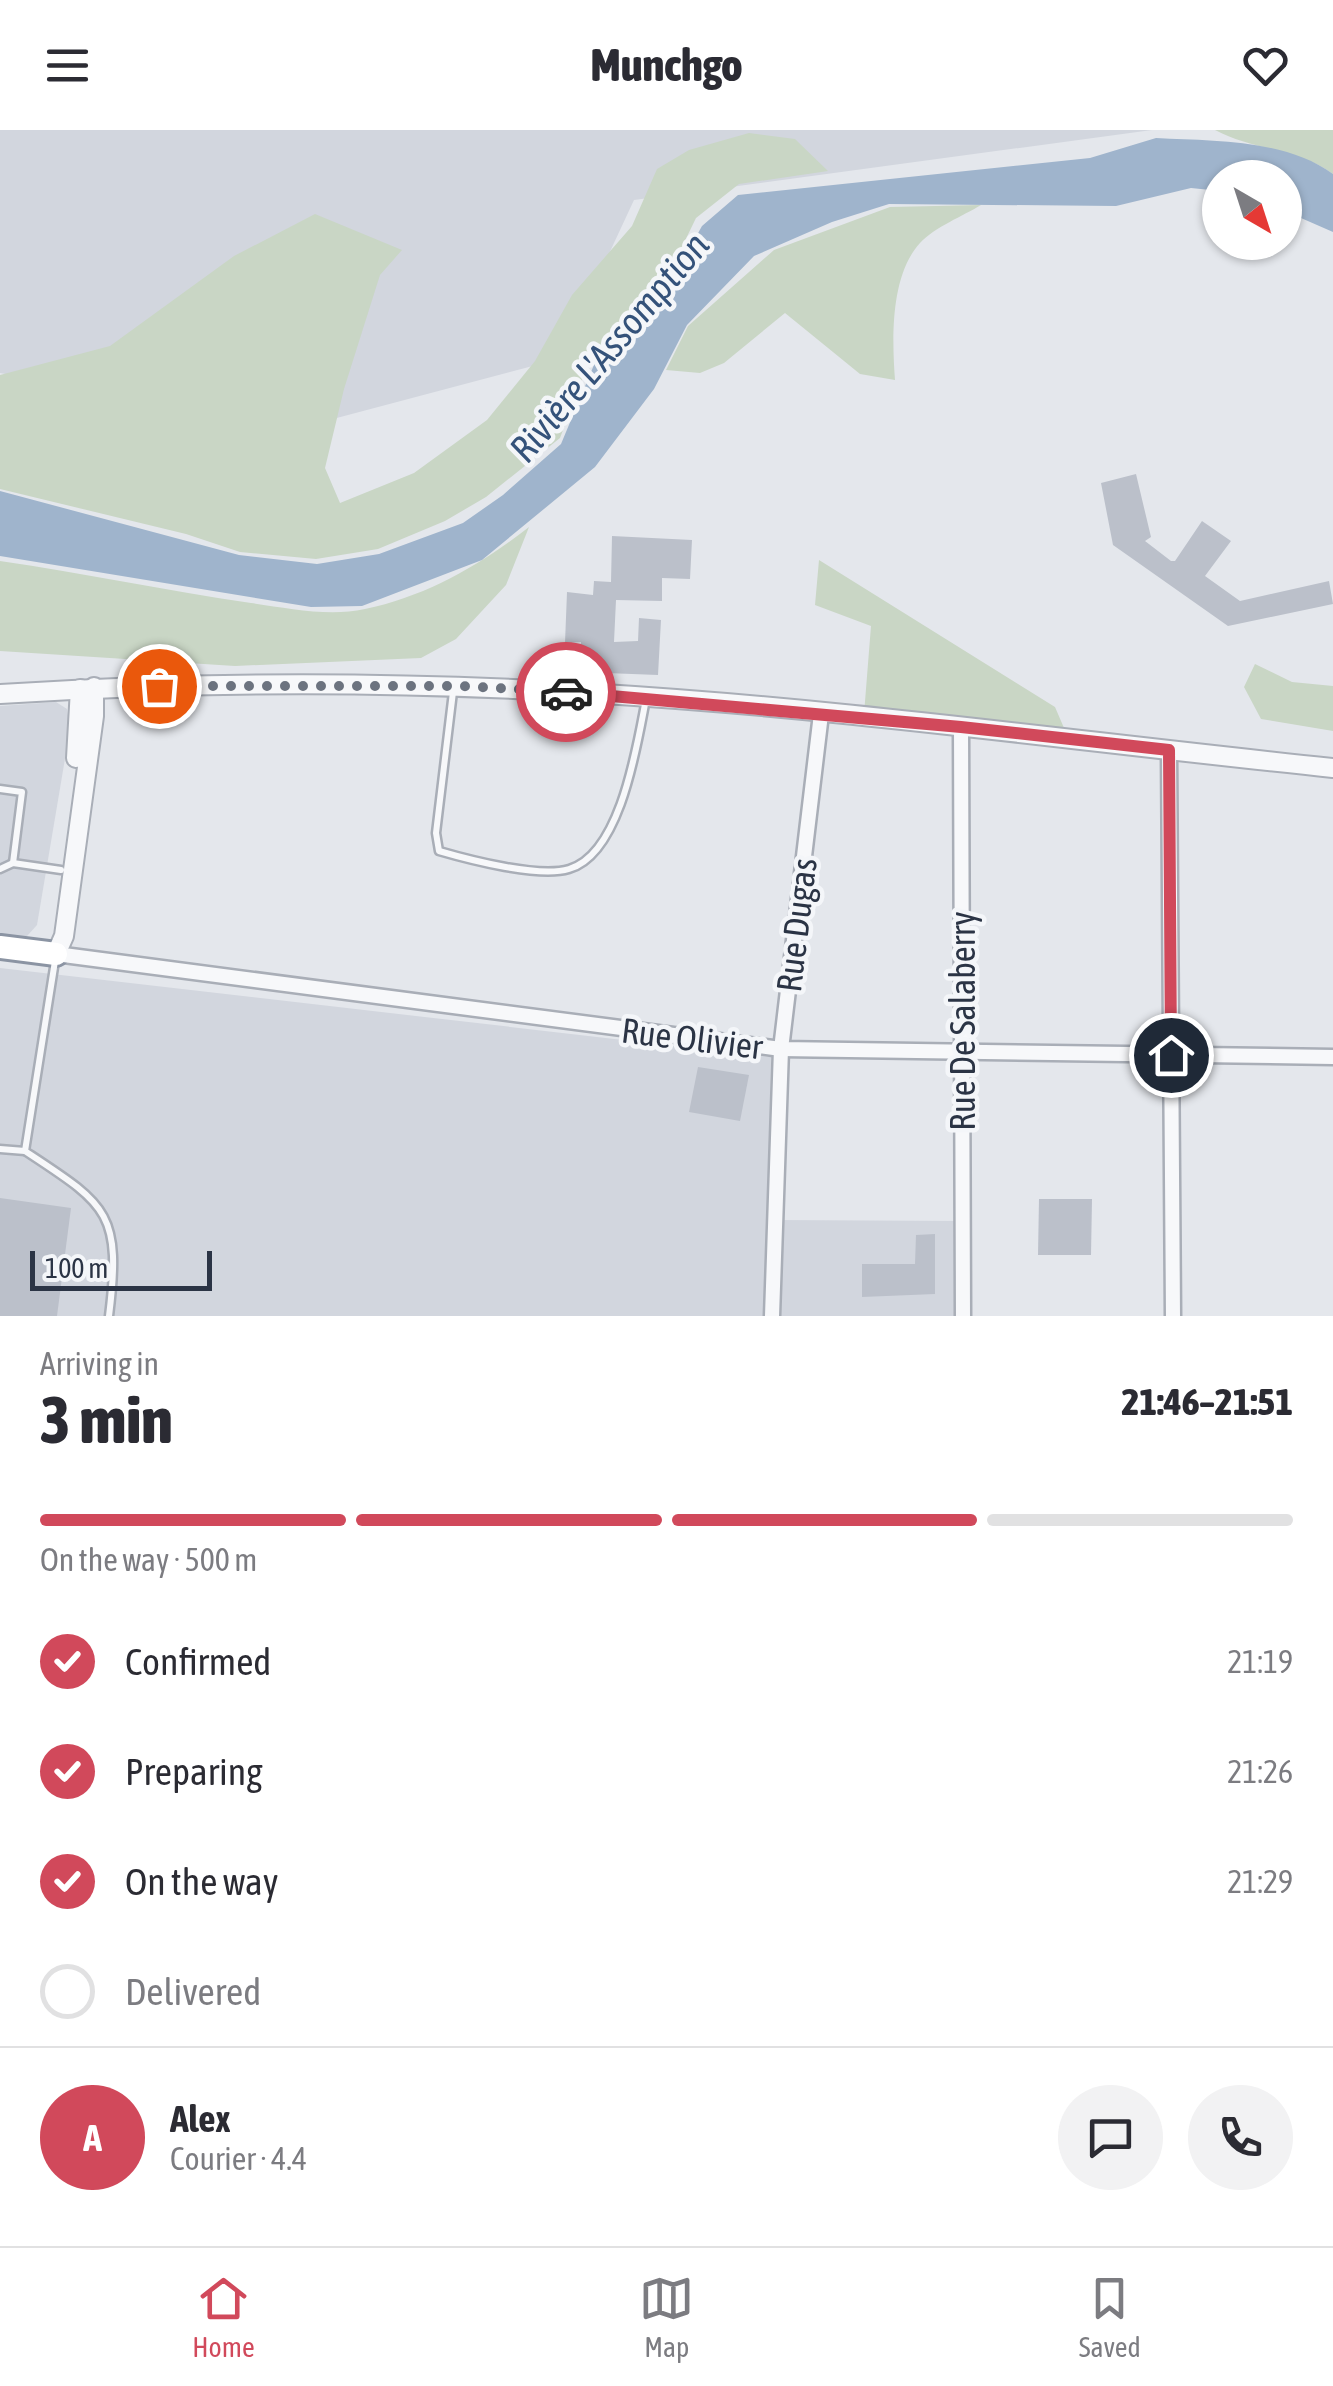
<!DOCTYPE html>
<meta charset="utf-8">
<style>
:root{--surface:#fff;--page:#f2f2f3;--text:#2b2b33;--muted:#7c7c81;--line:#e1e1e2;--accent:#d1495b}
body{margin:0;font-family:"Asap Condensed",sans-serif;background:var(--page);color:var(--text);height:100vh;display:flex;flex-direction:column;font-size:38px;white-space:nowrap}
*{box-sizing:border-box;margin:0}
p{font-size:32px;color:var(--muted)}
.icon{flex:none;width:55px;height:55px;fill:none;stroke:currentColor;stroke-width:2;stroke-linecap:round;stroke-linejoin:round}
.map{position:relative;height:1186px;overflow:hidden}
.panel{display:flex;flex-direction:column;background:var(--surface);flex:1}
.panel>*{flex:none}
.needle{width:65px;rotate:141deg}
.fabs{position:absolute;left:1202px;top:30px;display:grid;gap:20px}
.fabs a{display:grid;place-items:center;width:100px;height:100px;border-radius:50%;background:var(--surface);box-shadow:0 2px 8px #0004;font-size:50px}
.scale{position:absolute;left:30px;bottom:25px;width:182px;box-sizing:border-box;padding-left:10px;border:5px solid #2b3445;border-top:0;font-size:28px;line-height:35px;white-space:nowrap;color:#2b3445;-webkit-text-stroke:8px #f4f6f9;paint-order:stroke}
.pin{position:absolute;display:grid;place-items:center;width:85px;height:85px;color:#fff;margin:-42px;border:5px solid #fff;border-radius:50%;box-shadow:0 2px 10px #0007}
.courier{position:absolute;display:grid;place-items:center;width:100px;height:100px;margin:-50px;border:8px solid #d1495b;border-radius:50%;background:#fff;color:#222;box-shadow:0 2px 12px #0007}
.overview em{font-style:normal;font-weight:800}
.overview div{display:flex;flex-direction:column-reverse}
.overview{display:flex;align-items:center;justify-content:space-between;height:170px;padding:0 40px}
h1{font-size:65px;font-weight:800;line-height:75px}
.bar{display:grid;grid-template-columns:repeat(4,1fr);gap:15px 10px;align-content:center;height:120px;padding:0 40px}
.bar i{height:12px;border-radius:8px;background:var(--line)}
.bar .current{background:var(--accent)}
.bar p{grid-column:span 4}
.line{display:flex;align-items:center;gap:25px;padding:0 40px;border-top:2px solid var(--line)}
.line div{flex:1}
.round{display:grid;place-items:center;flex:none;width:105px;height:105px;border-radius:52px;background:var(--page)}
ol{padding:0 40px;list-style:none}
li{display:flex;align-items:center;gap:30px;height:110px}
li p{margin-inline-start:auto}
li .icon{padding:10px;border-radius:50%;background:var(--accent);color:#fff;stroke-width:4}
li:last-child{color:var(--muted)}
li i{width:55px;height:55px;border:5px solid var(--line);border-radius:50%}
header{display:flex;justify-content:space-between;align-items:center;height:130px;padding:0 40px;background:var(--surface);font-size:45px;font-weight:800}
.dock{display:flex;justify-content:space-around;align-items:center;height:140px;border-top:2px solid var(--line);background:var(--surface);font-size:28px;color:var(--muted)}
.dock a{display:grid;justify-items:center;gap:5px}
.dock .current{color:var(--accent)}
.map>svg:first-child{display:block}
.built{fill:#d2d6de}
.green{fill:#c9d6c5}
.water{fill:#9fb4cc}
.building{fill:#bbc0ca}
.lines{fill:none;stroke-linecap:round;stroke-linejoin:round}
.service-casing{stroke:#a9aeb7;stroke-width:11}
.minor-casing{stroke:#a9aeb7;stroke-width:19}
.tertiary-casing{stroke:#a9aeb7;stroke-width:22}
.trunk-casing{stroke:#8b94a3;stroke-width:28}
.service{stroke:#f7f8fa;stroke-width:6}
.minor{stroke:#f7f8fa;stroke-width:14}
.tertiary{stroke:#f7f8fa;stroke-width:18}
.trunk{stroke:#fff;stroke-width:22}
.done{stroke:#6c737f;stroke-width:10;stroke-dasharray:0 18}
.route{stroke:#d1495b;stroke-width:12}
.labels{text-anchor:middle;dominant-baseline:central;stroke-width:9;stroke-linejoin:round;paint-order:stroke}
.street-label{font-size:35px;fill:#2b3445;stroke:#f4f6f9}
.water-label{font-size:38px;font-style:italic;fill:#34527a;stroke:#f4f6f9}
</style>
<header><svg class="icon" aria-label="menu" viewBox="0 0 24 24"><path d="M4 6h16M4 12h16M4 18h16"/></svg>Munchgo<svg class="icon" aria-label="heart" viewBox="0 0 24 24"><path d="M12 20l-8-8c-3-5 5-10 8-4 3-6 11-1 8 4z"/></svg></header>
<div class="map">
<svg width="1333" height="1186" viewBox="0 0 1333 1186">
<rect width="100%" height="100%" fill="#e4e7ec"/>
<!-- built -->
<g class="built">
<path d="M 0,0 L 1152,0 L 634,70 L 587,171 L 544,233 L 299,298 L 0,243 Z"/>
<path d="M 56,572 L 67,579 L 70,599 L 37,795 L 27,806 L 0,807 L 0,576 Z"/>
<path d="M 0,838 L 771,927 L 768,1186 L 0,1186 Z"/>
<path d="M 775,1090 L 963,1091 L 963,1186 L 772,1186 Z"/>
</g>
<!-- green -->
<g class="green">
<path d="M 1215,0 L 1333,0 L 1333,44 C 1299,19 1252,20 1215,0 Z"/>
<path d="M 749,3 L 795,9 L 828,41 L 739,54 L 696,88 L 667,148 L 591,225 L 560,308 L 486,367 L 445,391 L 378,419 L 316,429 L 240,422 L 186,404 L 0,359 L 0,245 L 110,216 L 234,126 L 315,84 L 402,120 L 380,145 L 344,259 L 325,338 L 340,373 L 414,343 L 487,290 L 535,231 L 572,165 L 632,96 L 657,39 L 689,20 Z"/>
<path d="M 981,75 C 963,86 935,97 920,113 C 890,146 892,209 895,250 L 860,244 L 785,183 L 724,233 L 700,243 L 666,240 L 688,196 L 774,120 L 890,77 Z"/>
<path d="M 529,397 L 506,455 L 456,509 L 421,528 L 235,536 L 0,521 L 0,431 C 84,443 167,461 251,473 C 288,478 328,487 365,479 C 427,466 480,435 529,397 Z"/>
<path d="M 819,430 L 1055,577 L 1067,605 L 864,584 L 871,496 L 815,475 Z"/>
<path d="M 1255,534 L 1292,552 L 1333,556 L 1333,601 L 1261,589 L 1244,557 Z"/>
</g>
<!-- water -->
<path class="water" d="M 1156,8 C 1213,11 1285,9 1333,44 L 1333,102 L 1285,81 L 1285,48 L 1220,48 L 1220,61 L 1191,58 L 1116,76 L 889,74 L 832,92 L 754,126 L 687,195 L 654,259 L 595,337 L 482,430 L 362,476 L 311,477 L 0,426 L 0,361 L 239,425 L 317,434 L 379,424 L 463,393 L 503,365 L 561,314 L 596,230 L 672,150 L 702,96 L 738,65 L 1090,28 Z"/>
<!-- building -->
<g class="building">
<path d="M 1136,344 L 1151,407 L 1145,411 L 1171,431 L 1175,431 L 1202,391 L 1231,411 L 1205,446 L 1240,471 L 1329,451 L 1333,474 L 1228,496 L 1113,415 L 1101,353 Z"/>
<path d="M 612,406 L 692,410 L 690,449 L 662,448 L 662,471 L 616,470 L 614,512 L 638,511 L 639,488 L 661,490 L 658,545 L 580,542 L 581,512 L 565,513 L 567,462 L 593,465 L 594,451 L 611,452 Z"/>
<path d="M 698,937 L 749,945 L 740,991 L 689,982 Z"/>
<path d="M 0,1068 L 71,1078 L 57,1186 L 0,1186 Z"/>
<path d="M 1039,1069 L 1092,1069 L 1091,1125 L 1038,1125 Z"/>
<path d="M 935,1104 L 935,1164 L 862,1167 L 862,1134 L 915,1134 L 916,1105 Z"/>
</g>
<g class="lines">
<!-- service casing -->
<g class="service-casing">
<g id="service">
<path d="M 453,562 L 436,703 L 439,721 C 470,730 539,748 569,739 C 621,724 637,615 646,569"/>
<path d="M 0,659 L 22,662 L 13,733"/>
<path d="M 0,739 L 13,733 L 61,740"/>
<path d="M 55,831 L 25,1021 C 107,1075 122,1082 109,1186"/>
<path d="M 0,1019 L 25,1021"/>
</g>
</g>
<!-- minor casing -->
<g class="minor-casing">
<g id="minor">
<path d="M 961,597 L 963,1186"/>
<path d="M 1169,620 L 1173,1186"/>
<path d="M 56,824 L 781,919 L 1333,927"/>
<path d="M 772,1186 L 781,919 L 821,584"/>
</g>
</g>
<!-- tertiary casing -->
<g class="tertiary-casing">
<g id="tertiary">
<path d="M 0,564 C 200,551 404,551 604,564 C 848,579 1090,613 1333,638"/>
<path d="M 76,628 L 80,559"/>
<path d="M 56,824 L 64,806 L 94,586 L 94,557"/>
</g>
</g>
<!-- trunk casing -->
<g class="trunk-casing">
<path id="trunk" d="M 0,817 L 56,824"/>
</g>
<!-- service -->
<use href="#service" class="service"/>
<!-- minor -->
<use href="#minor" class="minor"/>
<!-- tertiary -->
<use href="#tertiary" class="tertiary"/>
<!-- trunk -->
<use href="#trunk" class="trunk"/>
</g>
<g class="lines">
<!-- done -->
<path class="done" d="M 159,556 L 461,556 L 566,562"/>
<!-- route -->
<path class="route" d="M 566,562 L 961,597 L 1169,620 L 1171,925"/>
</g>
<g class="labels">
<!-- street labels -->
<g class="street-label">
<text transform="translate(796 795) rotate(-83)">Rue Dugas</text>
<text transform="translate(962 891) rotate(-90)">Rue De Salaberry</text>
<text transform="translate(692 908) rotate(7)">Rue Olivier</text>
</g>
<!-- water labels -->
<g class="water-label">
<text transform="translate(609 217) rotate(-50)">Rivière L'Assomption</text>
</g>
</g>
</svg>
<div class="fabs">
<a><svg class="needle" viewBox="-14 -14 28 28"><path d="M0-13l5 13h-10z" fill="#e53935"/><path d="M0 13l5-13h-10z" fill="#7c7c81"/></svg></a>
</div>
<div class="scale">100 m</div>
<div class="pin" style="left:159px;top:556px;background:#ea580c"><svg class="icon" aria-label="bag" viewBox="0 0 24 24"><path d="M5 8h14l-1 12H6zM9 8a3 3 0 0 1 6 0"/></svg></div>
<div class="pin" style="left:1171px;top:925px;background:#1f2937"><svg class="icon" aria-label="home" viewBox="0 0 24 24"><path d="M3 11l9-7 9 7M6 9v11h12V9"/></svg></div>
<div class="courier" style="left:566px;top:562px"><svg class="icon" aria-label="car" viewBox="0 0 24 24"><path d="M5 17H2v-5l4-1 3-4h7l3 4 3 1v5h-3M9 17h6M6 11h13"/><circle cx="7" cy="17" r="2"/><circle cx="17" cy="17" r="2"/></svg></div>
</div>
<section class="panel">
<div class="overview"><div><h1>3 min</h1><p>Arriving in</p></div><em>21:46–21:51</em></div>
<div class="bar"><i class="current"></i><i class="current"></i><i class="current"></i><i></i><p>On the way · 500 m</p></div>
<ol>
<li><svg class="icon" aria-label="check" viewBox="0 0 24 24"><path d="M5 12l5 5 9-10"/></svg>Confirmed<p>21:19</p></li>
<li><svg class="icon" aria-label="check" viewBox="0 0 24 24"><path d="M5 12l5 5 9-10"/></svg>Preparing<p>21:26</p></li>
<li><svg class="icon" aria-label="check" viewBox="0 0 24 24"><path d="M5 12l5 5 9-10"/></svg>On the way<p>21:29</p></li>
<li><i></i>Delivered</li>
</ol>
<div class="line" style="height:180px"><b class="round" style="background:var(--accent);color:#fff">A</b><div><b>Alex</b><p>Courier · 4.4</p></div><a class="round"><svg class="icon" aria-label="chat" viewBox="0 0 24 24"><path d="M4 5h16v11H9l-5 4z"/></svg></a><a class="round"><svg class="icon" aria-label="phone" viewBox="0 0 24 24"><path d="M5 4h4l2 5-3 2q2 4 5 5l2-3 5 2v4C11 20 4 13 5 4z"/></svg></a></div>
</section>
<nav class="dock">
<a class="current"><svg class="icon" aria-label="home" viewBox="0 0 24 24"><path d="M3 11l9-7 9 7M6 9v11h12V9"/></svg>Home</a>
<a><svg class="icon" aria-label="map" viewBox="0 0 24 24"><path d="M3 6l6-2 6 2 6-2v14l-6 2-6-2-6 2zM9 4v14M15 6v14"/></svg>Map</a>
<a><svg class="icon" aria-label="saved" viewBox="0 0 24 24"><path d="M7 4h10v16l-5-4-5 4z"/></svg>Saved</a>
</nav>
